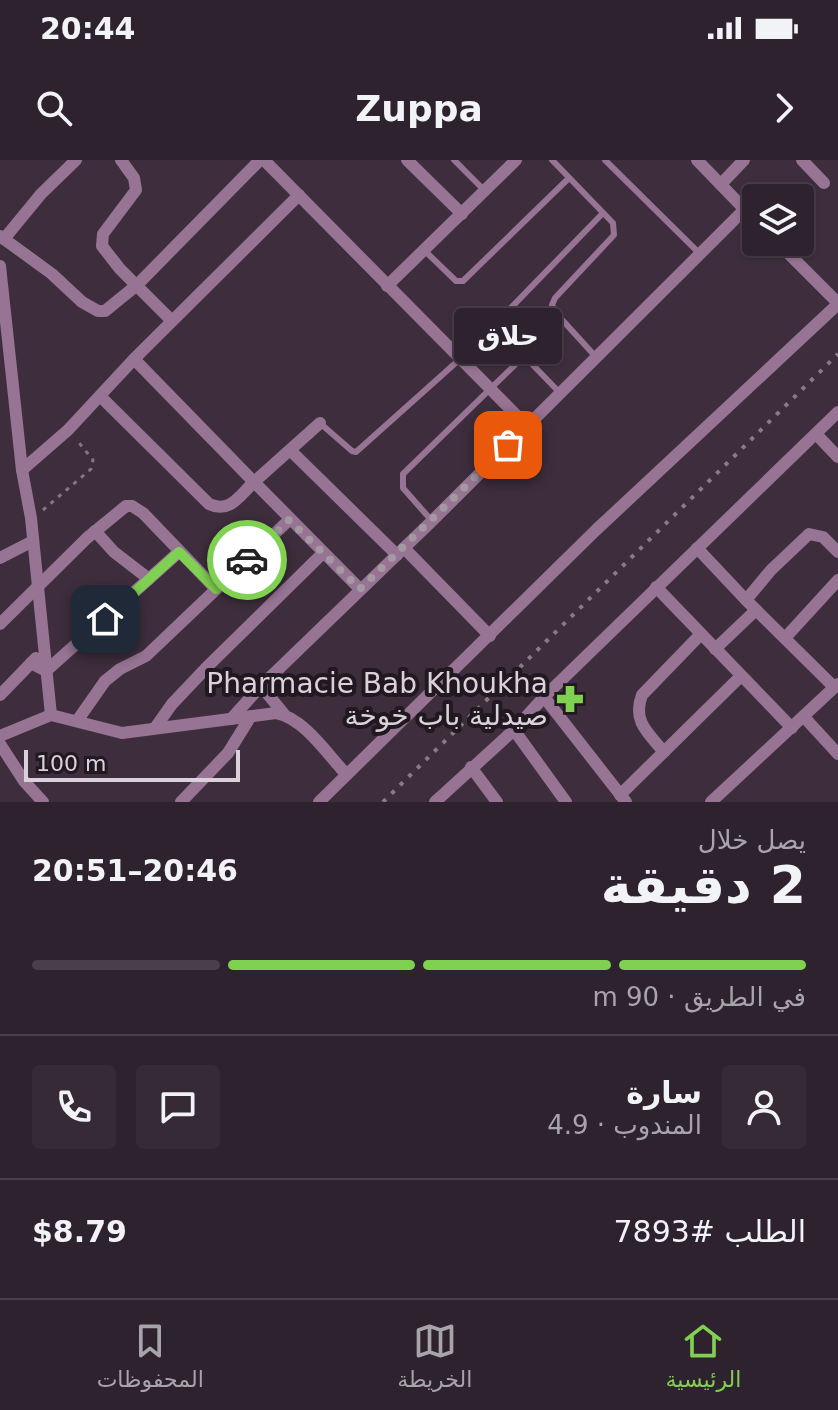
<!DOCTYPE html>
<html lang="ar">
<meta charset="utf-8">
<style>
:root{--surface:#2e222e;--page:#362a36;--text:#f1f3f6;--muted:#a7a4aa;--line:#493f4a;--accent:#80d051}
body{margin:0;font-family:"DejaVu Sans","Noto Naskh Arabic",sans-serif;background:var(--page);color:var(--text);direction:rtl;height:100vh;display:flex;flex-direction:column;font-size:30px;white-space:nowrap}
*{box-sizing:border-box;margin:0}
p{font-size:26px;color:var(--muted)}
.icon{flex:none;width:44px;height:44px;fill:none;stroke:currentColor;stroke-width:2;stroke-linecap:round;stroke-linejoin:round}
.map{position:relative;height:642px;overflow:hidden;direction:ltr}
.side{display:flex;flex-direction:column;background:var(--surface);flex:1}
.side>*{flex:none}
.controls{position:absolute;left:742px;top:24px;display:grid;gap:16px}
.controls a{display:grid;place-items:center;width:72px;height:72px;border-radius:8px;background:var(--surface);box-shadow:0 2px 6px #0004,0 0 0 2px var(--line);font-size:40px}
.scale{position:absolute;left:24px;bottom:20px;width:216px;box-sizing:border-box;padding-left:8px;border:4px solid #dbd1da;border-top:0;font-size:22px;line-height:28px;white-space:nowrap;color:#dbd1da;-webkit-text-stroke:6px #201920;paint-order:stroke}
.pin{position:absolute;display:grid;place-items:center;width:68px;height:68px;color:#fff;margin:-34px;border-radius:16px;box-shadow:0 4px 12px #0006}
.courier{position:absolute;display:grid;place-items:center;width:80px;height:80px;margin:-40px;border:6px solid #80d051;border-radius:50%;background:#fff;color:#222;box-shadow:0 2px 10px #0007}
.bubble{position:absolute;height:56px;border-radius:8px;background:var(--surface);box-shadow:0 2px 6px #0004,0 0 0 2px var(--line);font-size:26px;font-weight:600;line-height:56px;text-align:center;direction:rtl}
.summary em{font-style:normal;font-weight:600}
.summary div{display:flex;flex-direction:column-reverse}
.summary{display:flex;align-items:center;justify-content:space-between;height:136px;padding:0 32px}
h1{font-size:52px;font-weight:600;line-height:60px}
.bar{display:grid;grid-template-columns:repeat(4,1fr);gap:12px 8px;align-content:center;height:96px;padding:0 32px}
.bar i{height:10px;border-radius:6px;background:var(--line)}
.bar .on{background:var(--accent)}
.bar p{grid-column:span 4}
.line{display:flex;align-items:center;gap:20px;padding:0 32px;border-top:2px solid var(--line)}
.line div{flex:1}
.round{display:grid;place-items:center;flex:none;width:84px;height:84px;border-radius:8px;background:var(--page)}
.status{display:flex;justify-content:space-between;align-items:center;height:56px;padding:0 40px;background:var(--surface);direction:ltr}
.status svg{height:22px;fill:currentColor}
header{display:flex;justify-content:space-between;align-items:center;height:104px;padding:0 32px;background:var(--surface);font-size:36px;font-weight:600}
.menu{display:flex;justify-content:space-around;align-items:center;height:112px;border-top:2px solid var(--line);background:var(--surface);font-size:22px;color:var(--muted)}
.menu a{display:grid;justify-items:center;gap:4px}
.menu .on{color:var(--accent)}
.map>svg:first-child{display:block}
.lines{fill:none;stroke-linecap:round;stroke-linejoin:round}
.path{stroke:#847683;stroke-width:3;stroke-dasharray:4 6;stroke-linecap:butt}
.service{stroke:#977494;stroke-width:6}
.minor{stroke:#977494;stroke-width:12}
.rail{stroke:#887b87;stroke-width:4;stroke-dasharray:4 8;stroke-linecap:butt}
.done{stroke:#a498a3;stroke-width:8;stroke-dasharray:0 14.4}
.route{stroke:#80d051;stroke-width:10}
.labels{text-anchor:middle;dominant-baseline:central;stroke-width:8;stroke-linejoin:round;paint-order:stroke}
.poi-label{font-size:28px;fill:#dbd1da;stroke:#201920;text-anchor:end}
</style>
<div class="status"><b>20:44</b><svg viewBox="0 0 49 12"><path d="M0 12V9h3v3zM5 12V6h3v6zM10 12V3h3v9zM15 12V0h3v12zM26 1h20v11H26zM47 4h2v5h-2z"/></svg></div>
<header><svg class="icon" aria-label="forward" viewBox="0 0 24 24"><path d="M9 5l7 7-7 7"/></svg>Zuppa<svg class="icon" aria-label="search" viewBox="0 0 24 24"><circle cx="10" cy="10" r="6"/><path d="M15 15l6 6"/></svg></header>
<div class="map">
<svg width="838" height="642" viewBox="0 0 838 642">
<rect width="100%" height="100%" fill="#3e2e3d"/>
<g class="lines">
<!-- path -->
<path class="path" d="M 43,350 L 91,309 L 93,300 L 76,279"/>
<!-- service -->
<g class="service">
<path d="M 454,0 L 485,31"/>
<path d="M 552,0 L 613,63 L 614,75 L 555,138 L 552,145 L 555,152 L 596,197"/>
<path d="M 605,0 L 700,94"/>
<path d="M 424,90 L 456,121 L 463,121 L 569,18"/>
<path d="M 560,233 L 500,171 L 499,165 L 502,157 L 603,53"/>
<path d="M 321,264 L 352,291 L 356,292 L 460,199"/>
<path d="M 432,361 L 403,328 L 403,314 L 524,196"/>
</g>
<!-- minor -->
<g class="minor">
<path d="M 121,0 L 134,18 L 136,30 L 103,74 L 102,86 L 120,109 L 172,161"/>
<path d="M 264,0 L 527,266"/>
<path d="M 407,0 L 462,54"/>
<path d="M 697,0 L 756,61"/>
<path d="M 802,0 L 824,23"/>
<path d="M 721,24 L 744,0"/>
<path d="M 0,76 L 52,114 L 82,142 L 98,151 L 105,151 L 137,125 L 260,0"/>
<path d="M 4,79 L 41,34 L 76,0"/>
<path d="M 777,82 L 838,143"/>
<path d="M 0,106 L 22,310 L 31,358 L 51,555"/>
<path d="M 387,126 L 516,0"/>
<path d="M 134,199 L 254,322 L 320,263"/>
<path d="M 100,236 L 209,344 C 230,354 240,335 254,322 L 360,429"/>
<path d="M 816,274 L 838,297"/>
<path d="M 291,291 L 397,395"/>
<path d="M 22,310 L 68,270 L 134,199 L 299,35"/>
<path d="M 95,371 L 114,392 L 149,419"/>
<path d="M 404,388 L 490,476"/>
<path d="M 697,388 L 746,440 L 834,527"/>
<path d="M 0,398 L 33,381"/>
<path d="M 656,427 L 792,568"/>
<path d="M 746,440 L 771,410 L 809,374 L 823,377 L 838,392"/>
<path d="M 0,464 L 87,378 L 126,346 L 132,346 L 143,353 L 216,429"/>
<path d="M 785,478 L 838,420"/>
<path d="M 715,489 L 756,450"/>
<path d="M 31,503 L 46,511 L 179,392"/>
<path d="M 261,526 L 284,554"/>
<path d="M 0,535 L 36,498"/>
<path d="M 804,557 L 838,594"/>
<path d="M 231,559 L 261,526 L 432,361 L 745,49"/>
<path d="M 77,561 L 105,521 L 120,509 L 146,496 L 289,360"/>
<path d="M 155,568 L 172,544 L 209,505 L 323,393"/>
<path d="M 514,570 L 566,642"/>
<path d="M 0,576 L 51,555 L 122,573 L 276,553 C 304,558 328,595 346,614"/>
<path d="M 0,584 L 24,621 L 43,642"/>
<path d="M 664,592 C 648,573 632,561 642,535 L 701,474"/>
<path d="M 471,607 L 497,642"/>
<path d="M 620,635 L 741,516"/>
<path d="M 181,642 L 228,593 L 251,556"/>
<path d="M 319,642 L 596,370 L 838,144"/>
<path d="M 435,642 L 514,570 L 544,537"/>
<path d="M 626,642 L 544,537 L 838,252"/>
<path d="M 711,642 L 838,524"/>
</g>
<!-- rail -->
<path class="rail" d="M 383,642 L 838,194"/>
</g>
<g class="lines">
<!-- done -->
<path class="done" d="M 247,400 L 289,360 L 360,429 L 508,285"/>
<!-- route -->
<path class="route" d="M 105,459 L 179,392 L 216,429 L 247,400"/>
</g>
<!-- icons -->
<defs>
<g id="pharmacy-bare" transform="scale(2.16)"><path d="M-2-6h4v4h4v4h-4v4h-4v-4h-4v-4h4Z" fill="#80d051" stroke="#201920" stroke-width="2.5" paint-order="stroke"/></g>
</defs>
<g fill-rule="evenodd">
<use href="#pharmacy-bare" x="570" y="539"/>
</g>
<g class="labels">
<!-- poi labels -->
<g class="poi-label">
<text x="548" y="523">Pharmacie Bab Khoukha<tspan x="548" dy="32">صيدلية باب خوخة</tspan></text>
</g>
</g>
</svg>
<div class="controls">
<a><svg class="icon" aria-label="layers" viewBox="0 0 24 24"><path d="M12 4l9 5-9 5-9-5zM3 14l9 5 9-5"/></svg></a>
</div>
<div class="scale">100 m</div>
<div class="pin" style="left:508px;top:285px;background:#ea580c"><svg class="icon" aria-label="bag" viewBox="0 0 24 24"><path d="M5 8h14l-1 12H6zM9 8a3 3 0 0 1 6 0"/></svg></div>
<div class="pin" style="left:105px;top:459px;background:#1f2937"><svg class="icon" aria-label="home" viewBox="0 0 24 24"><path d="M3 11l9-7 9 7M6 9v11h12V9"/></svg></div>
<div class="courier" style="left:247px;top:400px"><svg class="icon" aria-label="car" viewBox="0 0 24 24"><path d="M5 17H2v-5l4-1 3-4h7l3 4 3 1v5h-3M9 17h6M6 11h13"/><circle cx="7" cy="17" r="2"/><circle cx="17" cy="17" r="2"/></svg></div>
<div class="bubble" style="left:454px;top:148px;width:108px">حلاق</div>
</div>
<section class="side">
<div class="summary"><div><h1>2 دقيقة</h1><p>يصل خلال</p></div><em>20:46–20:51</em></div>
<div class="bar"><i class="on"></i><i class="on"></i><i class="on"></i><i></i><p>في الطريق · 90 m</p></div>
<div class="line" style="height:144px"><a class="round"><svg class="icon" aria-label="person" viewBox="0 0 24 24"><circle cx="12" cy="8" r="4"/><path d="M4 21q1-7 8-7t8 7"/></svg></a><div><b>سارة</b><p>المندوب · 4.9</p></div><a class="round"><svg class="icon" aria-label="chat" viewBox="0 0 24 24"><path d="M4 5h16v11H9l-5 4z"/></svg></a><a class="round"><svg class="icon" aria-label="phone" viewBox="0 0 24 24"><path d="M5 4h4l2 5-3 2q2 4 5 5l2-3 5 2v4C11 20 4 13 5 4z"/></svg></a></div>
<div class="line" style="height:104px"><div>الطلب #7893</div><b>$8.79</b></div>
</section>
<nav class="menu">
<a class="on"><svg class="icon" aria-label="home" viewBox="0 0 24 24"><path d="M3 11l9-7 9 7M6 9v11h12V9"/></svg>الرئيسية</a>
<a><svg class="icon" aria-label="map" viewBox="0 0 24 24"><path d="M3 6l6-2 6 2 6-2v14l-6 2-6-2-6 2zM9 4v14M15 6v14"/></svg>الخريطة</a>
<a><svg class="icon" aria-label="saved" viewBox="0 0 24 24"><path d="M7 4h10v16l-5-4-5 4z"/></svg>المحفوظات</a>
</nav>
